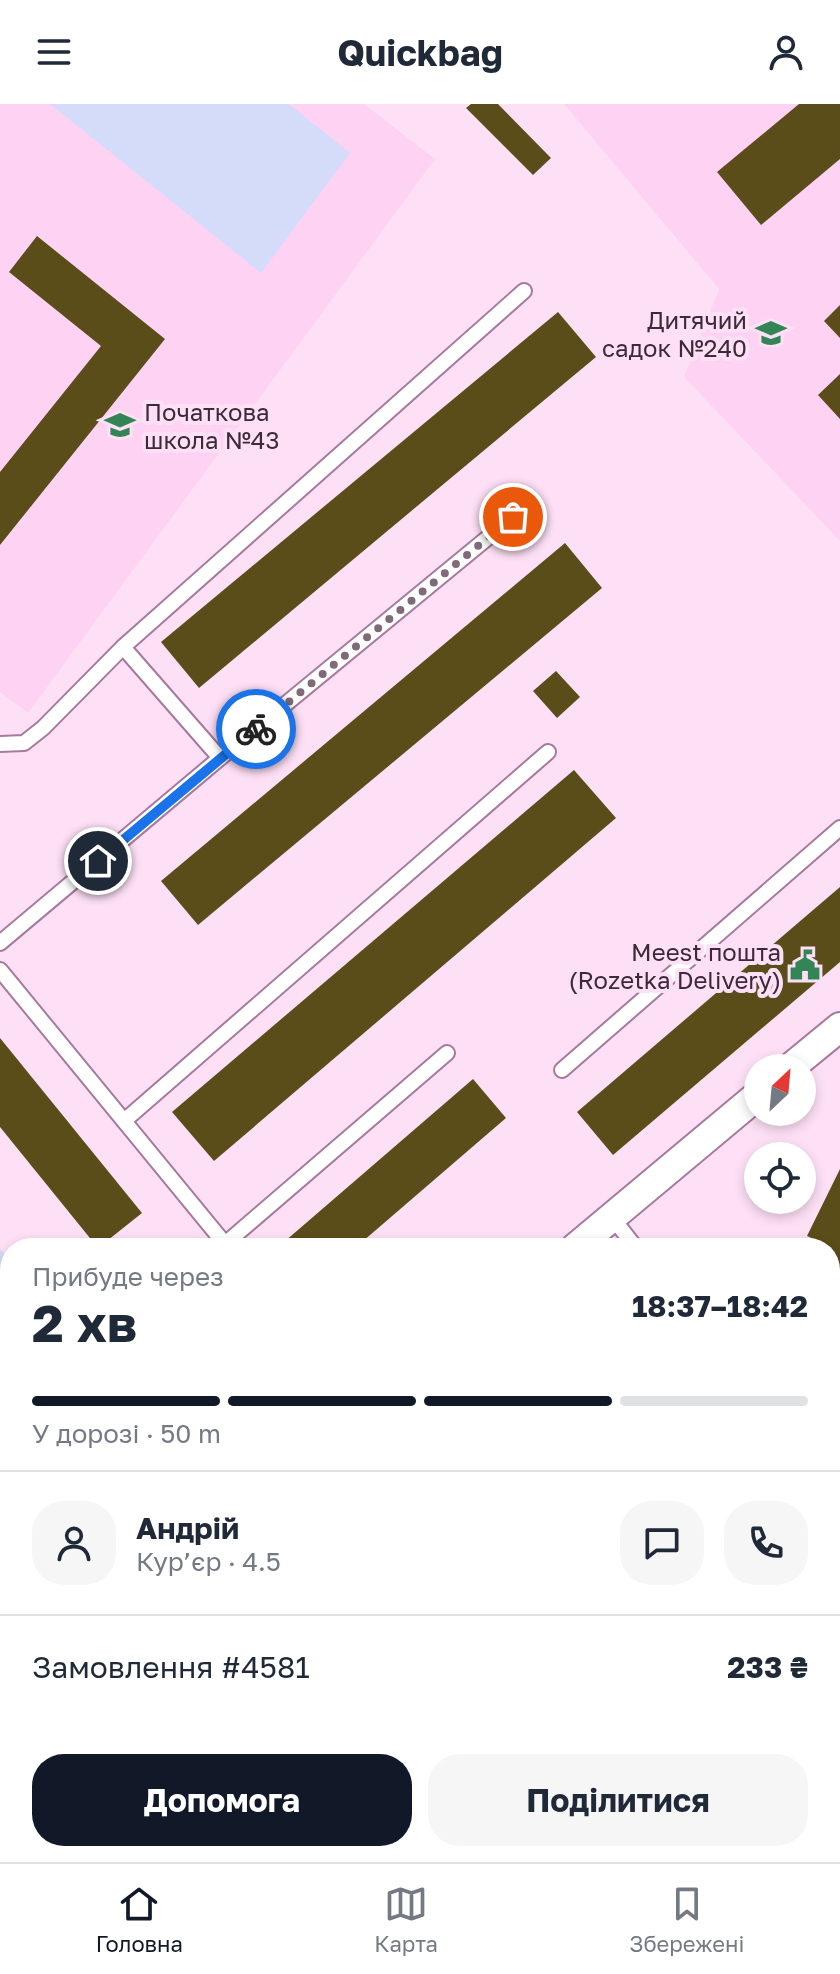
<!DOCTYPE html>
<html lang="uk">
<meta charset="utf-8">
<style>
:root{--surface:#fff;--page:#f6f6f7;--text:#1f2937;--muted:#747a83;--line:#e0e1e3;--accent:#111827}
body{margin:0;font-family:"Golos Text",sans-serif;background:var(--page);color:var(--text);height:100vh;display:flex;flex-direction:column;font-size:30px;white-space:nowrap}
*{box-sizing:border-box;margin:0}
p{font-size:26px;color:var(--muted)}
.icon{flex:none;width:44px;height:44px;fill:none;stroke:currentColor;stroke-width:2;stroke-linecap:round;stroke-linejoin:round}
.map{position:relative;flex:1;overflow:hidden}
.details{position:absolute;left:0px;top:1134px;width:840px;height:624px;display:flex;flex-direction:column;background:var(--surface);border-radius:32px 32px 0 0;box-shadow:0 4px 12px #0003}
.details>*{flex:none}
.needle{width:52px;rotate:26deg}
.fabs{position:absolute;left:744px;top:950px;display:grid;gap:16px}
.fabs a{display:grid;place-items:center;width:72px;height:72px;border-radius:50%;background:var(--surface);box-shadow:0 4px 12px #0003;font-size:40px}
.pin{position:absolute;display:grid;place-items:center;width:68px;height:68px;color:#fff;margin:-34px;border:4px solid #fff;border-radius:50%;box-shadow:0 2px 8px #0007}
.courier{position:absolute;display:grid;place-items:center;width:80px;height:80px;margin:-40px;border:6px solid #1a73e8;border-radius:50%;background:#fff;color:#222;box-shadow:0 2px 10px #0007}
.head em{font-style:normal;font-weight:700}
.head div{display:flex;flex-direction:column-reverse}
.head{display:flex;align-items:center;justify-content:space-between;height:136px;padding:0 32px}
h1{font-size:52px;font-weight:700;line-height:60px}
.bar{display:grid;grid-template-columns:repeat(4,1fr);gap:12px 8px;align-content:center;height:96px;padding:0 32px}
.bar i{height:10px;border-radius:6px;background:var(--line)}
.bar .selected{background:var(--accent)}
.bar p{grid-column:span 4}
.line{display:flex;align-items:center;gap:20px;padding:0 32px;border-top:2px solid var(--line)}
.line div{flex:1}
.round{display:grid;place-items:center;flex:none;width:84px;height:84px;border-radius:32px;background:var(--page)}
.button{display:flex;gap:16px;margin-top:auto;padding:16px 32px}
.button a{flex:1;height:92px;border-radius:32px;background:var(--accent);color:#fff;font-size:32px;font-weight:700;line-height:92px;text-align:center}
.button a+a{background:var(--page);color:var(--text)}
header{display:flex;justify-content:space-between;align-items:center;height:104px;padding:0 32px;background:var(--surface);font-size:36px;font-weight:700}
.tabs{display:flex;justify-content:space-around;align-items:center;height:112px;border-top:2px solid var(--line);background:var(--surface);font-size:22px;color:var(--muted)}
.tabs a{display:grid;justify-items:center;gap:4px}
.tabs .selected{color:var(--accent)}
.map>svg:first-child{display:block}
.built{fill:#fed2f3}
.green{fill:#d4dcfa}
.building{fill:#5a4d19}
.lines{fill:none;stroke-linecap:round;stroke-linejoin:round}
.lane-casing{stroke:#a67a9c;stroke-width:18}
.street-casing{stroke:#a67a9c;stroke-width:32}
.secondary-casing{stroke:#a67a9c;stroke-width:44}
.path{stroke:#9b8395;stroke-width:5;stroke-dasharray:4 6;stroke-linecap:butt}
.lane{stroke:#fff;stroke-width:14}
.street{stroke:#fff;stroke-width:28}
.secondary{stroke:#fff;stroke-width:40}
.done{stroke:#806a7a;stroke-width:8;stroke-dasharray:0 14.4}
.route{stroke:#1a73e8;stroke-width:10}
.labels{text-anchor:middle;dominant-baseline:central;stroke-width:8;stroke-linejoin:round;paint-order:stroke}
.poi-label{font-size:24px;fill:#3c2a38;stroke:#fee0f6;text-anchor:end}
</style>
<header><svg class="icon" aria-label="menu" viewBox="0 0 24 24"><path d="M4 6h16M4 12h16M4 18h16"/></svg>Quickbag<svg class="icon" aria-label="person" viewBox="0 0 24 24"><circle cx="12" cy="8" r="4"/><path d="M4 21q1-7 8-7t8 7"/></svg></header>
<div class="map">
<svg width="840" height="1758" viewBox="0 0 840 1758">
<rect width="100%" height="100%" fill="#fee0f6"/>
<!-- built -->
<g class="built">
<path d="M 0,0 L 364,0 L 435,55 L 28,609 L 0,588 Z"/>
<path d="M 564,0 L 840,0 L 840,437 L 684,273 L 719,185 Z"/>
<path d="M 833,1364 L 840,1368 L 840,1709 L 830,1704 L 830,1366 Z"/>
</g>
<!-- green -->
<g class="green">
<path d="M 50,0 L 289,0 L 350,49 L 261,169 Z"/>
<path d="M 0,1145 L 10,1157 L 10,1259 L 0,1247 Z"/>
<path d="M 0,1279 L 10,1291 L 10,1357 L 0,1345 Z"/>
<path d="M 0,1428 L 10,1440 L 10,1541 L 0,1529 Z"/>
</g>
<!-- building -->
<g class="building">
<path d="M 471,0 L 498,0 L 551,54 L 533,71 L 466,4 Z"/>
<path d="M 799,0 L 840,0 L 840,55 L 761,121 L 717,68 Z"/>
<path d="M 37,132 L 165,235 L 0,441 L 0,368 L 101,242 L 9,168 Z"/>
<path d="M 840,201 L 840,234 L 824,217 Z"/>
<path d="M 558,208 L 596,253 L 199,584 L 161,538 Z"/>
<path d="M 840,270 L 840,315 L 818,291 Z"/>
<path d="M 565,439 L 602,484 L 198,821 L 161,777 Z"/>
<path d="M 556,567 L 580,593 L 557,614 L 533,587 Z"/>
<path d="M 574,666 L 616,714 L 214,1057 L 172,1008 Z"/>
<path d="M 840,783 L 840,858 L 613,1051 L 577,1008 Z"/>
<path d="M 0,934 L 142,1109 L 98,1144 L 0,1023 Z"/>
<path d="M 473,975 L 506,1014 L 355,1144 L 289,1144 L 284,1138 Z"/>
<path d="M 840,1065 L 840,1265 L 830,1260 L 830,1144 L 812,1144 L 816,1136 L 807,1132 Z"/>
</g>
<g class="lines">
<!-- lane casing -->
<g class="lane-casing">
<g id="lane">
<path d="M 123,543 L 220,654"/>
<path d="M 0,640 L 24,639 L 43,624 L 123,543 L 524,187"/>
<path d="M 0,839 L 220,654 L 513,413"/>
<path d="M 0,866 L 225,1140 L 447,949"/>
<path d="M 562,966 L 840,724"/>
<path d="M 124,1017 L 548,648"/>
<path d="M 612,1113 L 636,1144"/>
<path d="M 830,1311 L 840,1313"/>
</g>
</g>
<!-- street casing -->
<g class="street-casing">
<g id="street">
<path d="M 790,964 L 840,923"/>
<path d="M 575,1144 L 758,991"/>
</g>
</g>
<!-- secondary casing -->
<g class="secondary-casing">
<g id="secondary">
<path d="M 0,1587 L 10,1599"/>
<path d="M 133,1748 L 141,1758"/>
</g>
</g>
<!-- path -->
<g class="path">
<path d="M 0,1265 L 10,1277"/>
<path d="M 0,1295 L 10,1292"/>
<path d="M 0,1361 L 10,1373"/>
<path d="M 0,1707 L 10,1719"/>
<path d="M 34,1748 L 42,1758"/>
</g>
<!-- lane -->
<use href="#lane" class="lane"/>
<!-- street -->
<use href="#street" class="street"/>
<!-- secondary -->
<use href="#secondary" class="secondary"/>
</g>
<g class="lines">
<!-- done -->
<path class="done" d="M 256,625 L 513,413"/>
<!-- route -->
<path class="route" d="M 98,757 L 256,625"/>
</g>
<!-- icons -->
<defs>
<g id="school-bare" transform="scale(2.4)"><path d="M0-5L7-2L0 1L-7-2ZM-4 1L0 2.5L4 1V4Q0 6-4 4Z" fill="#348556" stroke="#fee0f6" stroke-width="2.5" paint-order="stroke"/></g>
<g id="civic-bare" transform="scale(2.4)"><path d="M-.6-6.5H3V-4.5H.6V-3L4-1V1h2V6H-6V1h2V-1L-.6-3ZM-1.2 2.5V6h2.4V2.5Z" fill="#348556" stroke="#fee0f6" stroke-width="2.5" paint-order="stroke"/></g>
</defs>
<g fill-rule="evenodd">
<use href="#school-bare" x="771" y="229"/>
<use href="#school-bare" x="120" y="321"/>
<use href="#civic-bare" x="805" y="861"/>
</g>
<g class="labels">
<!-- poi labels -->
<g class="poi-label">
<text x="747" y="215">Дитячий<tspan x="747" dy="28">садок №240</tspan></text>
<text x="144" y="307" text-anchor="start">Початкова<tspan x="144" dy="28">школа №43</tspan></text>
<text x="781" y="847">Meest пошта<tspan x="781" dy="28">(Rozetka Delivery)</tspan></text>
</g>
</g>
</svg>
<div class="fabs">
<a><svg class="needle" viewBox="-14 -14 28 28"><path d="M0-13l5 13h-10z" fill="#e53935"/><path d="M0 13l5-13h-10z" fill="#747a83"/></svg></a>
<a><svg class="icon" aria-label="locate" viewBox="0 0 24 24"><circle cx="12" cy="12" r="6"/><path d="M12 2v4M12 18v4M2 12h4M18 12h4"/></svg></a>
</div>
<div class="pin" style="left:513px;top:413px;background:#ea580c"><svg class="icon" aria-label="bag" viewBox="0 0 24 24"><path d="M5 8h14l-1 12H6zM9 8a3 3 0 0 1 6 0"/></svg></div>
<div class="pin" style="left:98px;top:757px;background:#1f2937"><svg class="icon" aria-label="home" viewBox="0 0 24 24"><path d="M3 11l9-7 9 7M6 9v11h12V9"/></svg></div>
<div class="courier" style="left:256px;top:625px"><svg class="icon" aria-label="bike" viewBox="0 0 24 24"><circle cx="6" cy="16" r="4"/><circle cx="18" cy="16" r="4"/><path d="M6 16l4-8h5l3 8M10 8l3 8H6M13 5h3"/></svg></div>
<section class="details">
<div class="head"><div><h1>2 хв</h1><p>Прибуде через</p></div><em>18:37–18:42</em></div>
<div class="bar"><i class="selected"></i><i class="selected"></i><i class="selected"></i><i></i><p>У дорозі · 50 m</p></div>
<div class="line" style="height:144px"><a class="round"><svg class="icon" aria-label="person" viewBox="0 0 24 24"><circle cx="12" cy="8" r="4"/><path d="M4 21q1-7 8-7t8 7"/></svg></a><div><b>Андрій</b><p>Кур’єр · 4.5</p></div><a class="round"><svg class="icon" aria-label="chat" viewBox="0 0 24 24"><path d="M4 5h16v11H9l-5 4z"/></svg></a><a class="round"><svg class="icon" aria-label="phone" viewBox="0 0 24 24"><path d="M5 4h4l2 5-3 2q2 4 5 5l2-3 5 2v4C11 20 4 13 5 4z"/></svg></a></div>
<div class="line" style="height:104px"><div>Замовлення #4581</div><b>233 ₴</b></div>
<div class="button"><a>Допомога</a><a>Поділитися</a></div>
</section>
</div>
<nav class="tabs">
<a class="selected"><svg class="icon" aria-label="home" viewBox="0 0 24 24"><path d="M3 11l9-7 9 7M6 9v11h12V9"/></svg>Головна</a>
<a><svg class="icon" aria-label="map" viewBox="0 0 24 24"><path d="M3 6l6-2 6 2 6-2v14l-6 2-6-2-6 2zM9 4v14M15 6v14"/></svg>Карта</a>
<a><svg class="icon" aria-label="saved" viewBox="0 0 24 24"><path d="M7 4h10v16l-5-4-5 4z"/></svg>Збережені</a>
</nav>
